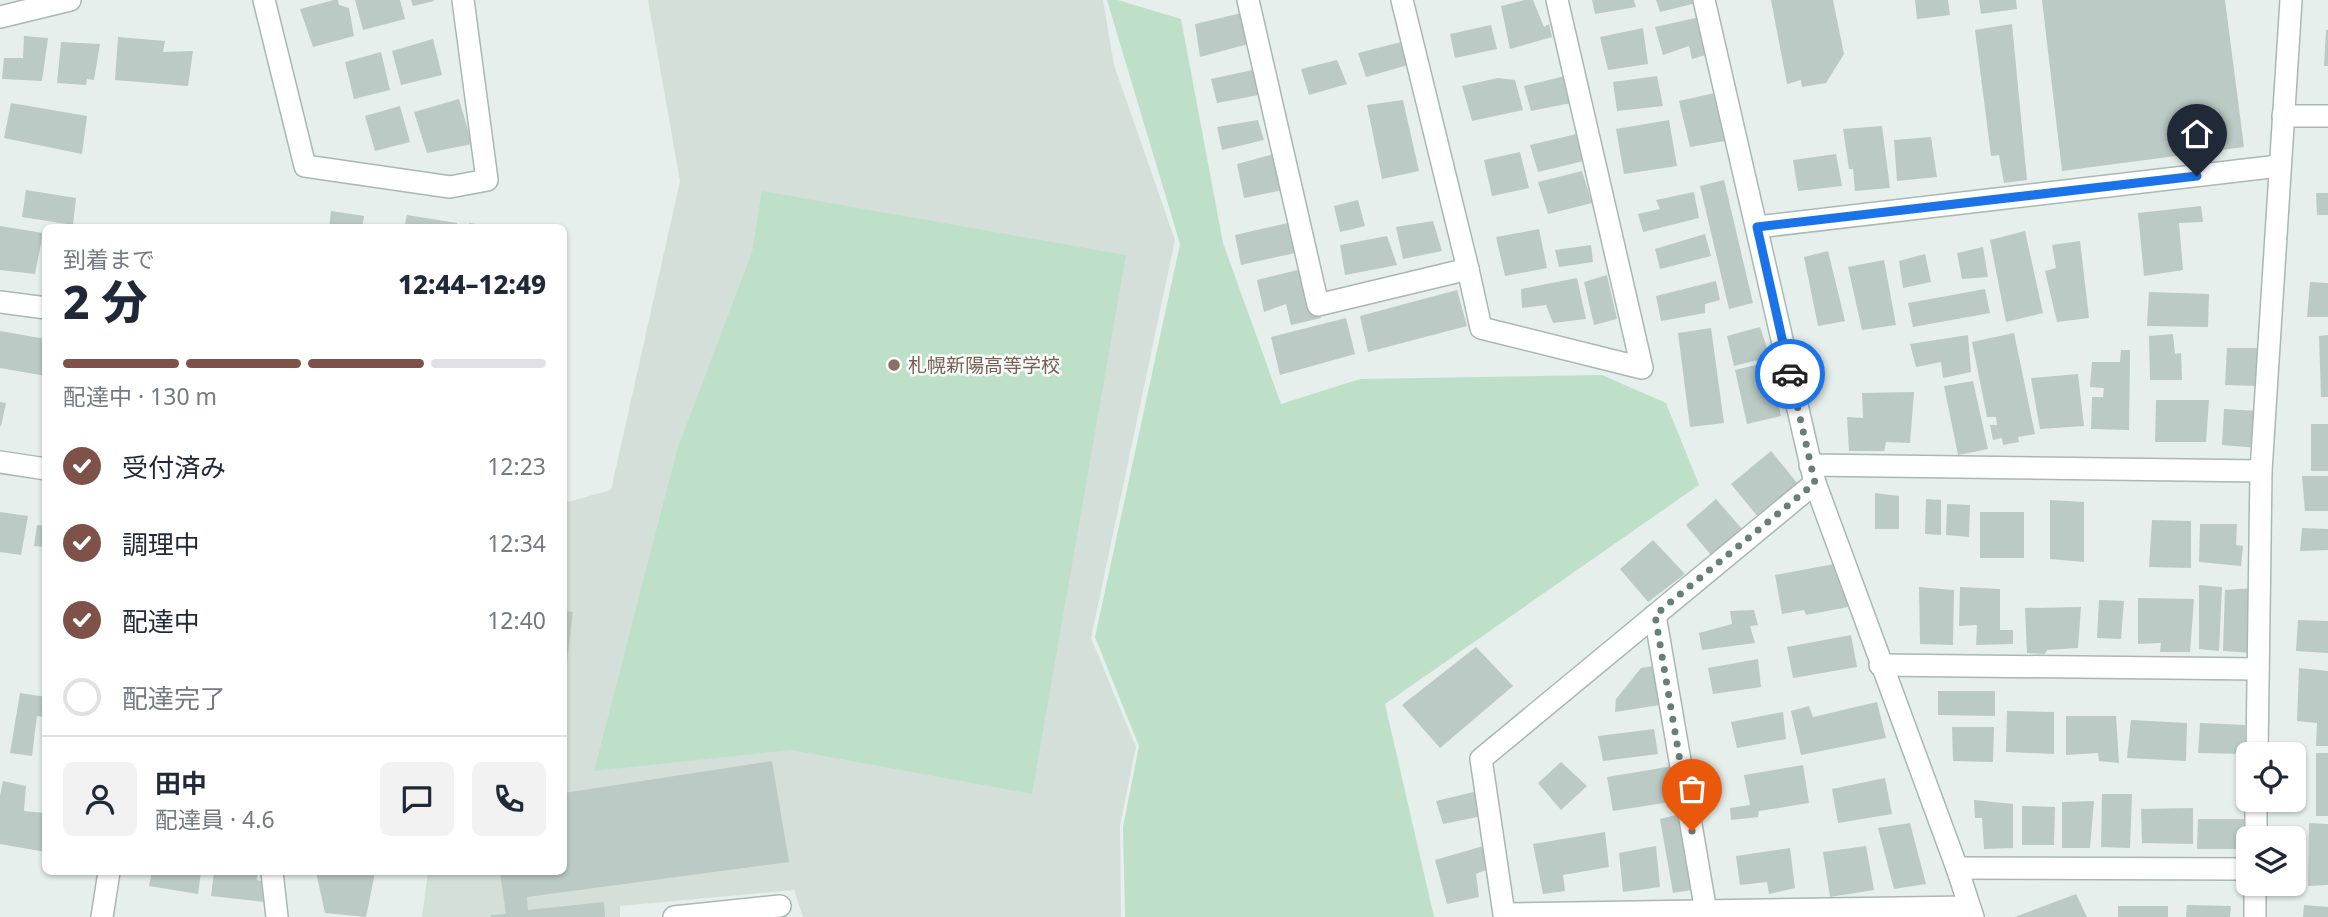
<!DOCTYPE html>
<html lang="ja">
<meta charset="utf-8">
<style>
:root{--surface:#fff;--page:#f2f2f3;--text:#1f2937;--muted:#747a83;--line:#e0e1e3;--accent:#7f5249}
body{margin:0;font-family:"Noto Sans","Noto Sans JP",sans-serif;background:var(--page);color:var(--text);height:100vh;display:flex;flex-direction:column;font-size:26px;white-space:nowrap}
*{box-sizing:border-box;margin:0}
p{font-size:23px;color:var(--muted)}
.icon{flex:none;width:38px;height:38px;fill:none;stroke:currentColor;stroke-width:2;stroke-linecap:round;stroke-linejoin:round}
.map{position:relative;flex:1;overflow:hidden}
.sheet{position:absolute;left:42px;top:224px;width:525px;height:651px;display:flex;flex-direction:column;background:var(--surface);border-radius:10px;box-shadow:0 2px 5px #0004}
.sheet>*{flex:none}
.fabs{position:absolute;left:2236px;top:742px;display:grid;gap:14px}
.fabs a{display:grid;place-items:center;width:70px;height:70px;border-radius:10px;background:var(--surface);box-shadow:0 2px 5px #0004;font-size:35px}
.pin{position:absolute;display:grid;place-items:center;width:60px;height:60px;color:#fff;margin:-72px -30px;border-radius:50% 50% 50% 0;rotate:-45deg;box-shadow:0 0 7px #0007}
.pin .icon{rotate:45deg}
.courier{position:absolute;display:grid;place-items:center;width:70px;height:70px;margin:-35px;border:5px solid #1a73e8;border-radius:50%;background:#fff;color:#222;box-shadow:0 2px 9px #0007}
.headline em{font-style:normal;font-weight:800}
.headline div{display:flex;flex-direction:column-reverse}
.headline{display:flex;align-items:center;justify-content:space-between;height:119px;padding:0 21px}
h1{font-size:46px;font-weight:800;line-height:52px}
.bar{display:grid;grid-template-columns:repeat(4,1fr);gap:10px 7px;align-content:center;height:84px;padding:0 21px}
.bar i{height:9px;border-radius:5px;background:var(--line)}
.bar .on{background:var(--accent)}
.bar p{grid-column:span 4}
.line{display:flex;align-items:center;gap:18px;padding:0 21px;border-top:2px solid var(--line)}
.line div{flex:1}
.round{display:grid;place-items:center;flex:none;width:74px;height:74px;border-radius:10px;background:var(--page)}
ol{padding:0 21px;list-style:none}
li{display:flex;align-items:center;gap:21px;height:77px}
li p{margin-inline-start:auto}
li .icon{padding:7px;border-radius:50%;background:var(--accent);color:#fff;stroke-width:4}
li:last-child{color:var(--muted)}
li i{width:38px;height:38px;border:4px solid var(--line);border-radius:50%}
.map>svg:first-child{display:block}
.built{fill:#d4dfda}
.green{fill:#bfe0c8}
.building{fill:#bbcac4}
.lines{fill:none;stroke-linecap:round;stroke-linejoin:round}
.street-casing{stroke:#a8b8b2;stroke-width:24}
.street{stroke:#fff;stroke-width:21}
.done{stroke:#687f78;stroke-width:7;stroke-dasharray:0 12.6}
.route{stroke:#1a73e8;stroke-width:9}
.education-dot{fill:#8d6e63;stroke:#f7fbf9;stroke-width:2.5}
.labels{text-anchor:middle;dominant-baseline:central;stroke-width:5;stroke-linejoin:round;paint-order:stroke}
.education-label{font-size:19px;fill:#785e54;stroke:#f7fbf9;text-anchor:start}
</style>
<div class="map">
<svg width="2328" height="917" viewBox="0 0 2328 917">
<rect width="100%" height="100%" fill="#e6efeb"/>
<!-- built -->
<path class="built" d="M 648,0 L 1103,0 L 1114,65 L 1175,240 L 1091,638 L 1136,747 L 1120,825 L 1121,917 L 803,917 L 794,890 L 620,906 L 620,917 L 422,917 L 428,872 L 564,872 L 564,503 L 611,490 L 680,181 Z"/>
<!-- green -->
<g class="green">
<path d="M 1107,0 L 1118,0 L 1181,19 L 1223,243 L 1281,404 L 1360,379 L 1602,375 L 1666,403 L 1699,485 L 1385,704 L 1434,917 L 1125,917 L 1123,827 L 1139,746 L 1095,637 L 1180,244 Z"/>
<path d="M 762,191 L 1126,255 L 1032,794 L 791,750 L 594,771 L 677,450 L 752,252 Z"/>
</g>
<!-- building -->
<g class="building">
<path d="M 334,0 L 338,0 L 339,5 L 349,8 L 354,36 L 313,47 L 300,9 Z"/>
<path d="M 355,0 L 400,0 L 405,19 L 363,30 Z"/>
<path d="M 411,0 L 434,0 L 434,1 L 413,6 Z"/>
<path d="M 1525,0 L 1533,0 L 1544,27 L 1549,24 L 1552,37 L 1510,49 L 1501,6 Z"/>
<path d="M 1592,0 L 1634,0 L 1636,7 L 1595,14 Z"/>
<path d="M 1656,0 L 1695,0 L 1696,3 L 1660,12 Z"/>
<path d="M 1771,0 L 1833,0 L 1844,54 L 1826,83 L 1802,87 L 1801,80 L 1787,84 Z"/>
<path d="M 1915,0 L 1948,0 L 1950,15 L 1917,19 Z"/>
<path d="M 1979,0 L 2016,0 L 2017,9 L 1981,14 Z"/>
<path d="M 2042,0 L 2225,0 L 2244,147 L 2062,171 Z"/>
<path d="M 1246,12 L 1252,43 L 1200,57 L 1195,24 Z"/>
<path d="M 1700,17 L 1709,54 L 1692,59 L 1689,46 L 1663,55 L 1655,27 Z"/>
<path d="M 2012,24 L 2027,180 L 2004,183 L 1999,155 L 1991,156 L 1975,30 Z"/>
<path d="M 1491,25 L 1497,49 L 1455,58 L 1450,34 Z"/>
<path d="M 1643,28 L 1648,64 L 1608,70 L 1600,37 Z"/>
<path d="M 2326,30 L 2328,30 L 2328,66 L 2324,66 Z"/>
<path d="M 24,36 L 48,38 L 42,81 L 2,79 L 4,58 L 23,58 Z"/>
<path d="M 118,37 L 165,41 L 163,52 L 193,51 L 188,86 L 115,80 Z"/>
<path d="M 433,39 L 442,75 L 401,85 L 392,51 Z"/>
<path d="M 61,42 L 100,44 L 94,80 L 87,79 L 86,85 L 57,83 Z"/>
<path d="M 1401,42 L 1408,65 L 1366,77 L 1358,53 Z"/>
<path d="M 381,52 L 390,90 L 354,99 L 345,62 Z"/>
<path d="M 1337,60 L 1347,84 L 1309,95 L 1301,69 Z"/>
<path d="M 1261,68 L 1264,94 L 1217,103 L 1211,79 Z"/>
<path d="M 1565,76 L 1571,103 L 1531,111 L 1524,86 Z"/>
<path d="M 1657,76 L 1663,106 L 1617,111 L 1613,82 Z"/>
<path d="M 1498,78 L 1515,80 L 1523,110 L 1472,121 L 1462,86 Z"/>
<path d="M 1715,93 L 1725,141 L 1690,147 L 1679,101 Z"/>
<path d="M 459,99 L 472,144 L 427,153 L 414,112 Z"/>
<path d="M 1403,100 L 1419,171 L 1382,179 L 1367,105 Z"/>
<path d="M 11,103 L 87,116 L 82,154 L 4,138 Z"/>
<path d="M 400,106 L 410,142 L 375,151 L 365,116 Z"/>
<path d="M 1258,120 L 1264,140 L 1222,150 L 1217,127 Z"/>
<path d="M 1669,120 L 1677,166 L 1624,174 L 1616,129 Z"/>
<path d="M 1882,126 L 1890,188 L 1855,191 L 1853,169 L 1849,169 L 1843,129 Z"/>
<path d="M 1581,133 L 1588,160 L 1538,172 L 1530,145 Z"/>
<path d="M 1931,137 L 1937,177 L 1897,181 L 1894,140 Z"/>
<path d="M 1520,152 L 1529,188 L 1492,196 L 1484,160 Z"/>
<path d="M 1278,153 L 1288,189 L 1244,198 L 1237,164 Z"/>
<path d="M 1836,154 L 1842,186 L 1798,191 L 1793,160 Z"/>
<path d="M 1582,171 L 1592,203 L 1548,214 L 1538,182 Z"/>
<path d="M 1724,180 L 1753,303 L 1729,309 L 1700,186 Z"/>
<path d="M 26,190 L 76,198 L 73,225 L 22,217 Z"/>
<path d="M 1694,192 L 1699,218 L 1643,232 L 1638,214 L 1660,209 L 1656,200 Z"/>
<path d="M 2316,193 L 2328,193 L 2328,215 L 2317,215 Z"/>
<path d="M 1358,200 L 1365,226 L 1340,232 L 1334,206 Z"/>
<path d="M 2201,206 L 2203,222 L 2179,223 L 2183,270 L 2144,276 L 2138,213 Z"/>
<path d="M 331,211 L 364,216 L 362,228 L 329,228 Z"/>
<path d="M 407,215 L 457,223 L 456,228 L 404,228 Z"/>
<path d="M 1433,221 L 1442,251 L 1403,259 L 1396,227 Z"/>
<path d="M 469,223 L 493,226 L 493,228 L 469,228 Z"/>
<path d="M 1288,223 L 1295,253 L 1241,265 L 1235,235 Z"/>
<path d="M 0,226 L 43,233 L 35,274 L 0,270 Z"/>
<path d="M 1539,229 L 1547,268 L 1505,276 L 1496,237 Z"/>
<path d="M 2025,231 L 2043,313 L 2006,322 L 1990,240 Z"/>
<path d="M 1705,234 L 1711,256 L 1660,269 L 1655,249 Z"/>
<path d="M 1387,236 L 1397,265 L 1345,275 L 1340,245 Z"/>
<path d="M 2080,241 L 2089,318 L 2057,322 L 2045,271 L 2056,268 L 2052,245 Z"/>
<path d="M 1591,245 L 1593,262 L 1559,267 L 1555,250 Z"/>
<path d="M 1983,247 L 1988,277 L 1962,279 L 1957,253 Z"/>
<path d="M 1828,251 L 1845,321 L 1818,326 L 1804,257 Z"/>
<path d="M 1925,254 L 1931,282 L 1903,288 L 1899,261 Z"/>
<path d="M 1884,260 L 1896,325 L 1862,330 L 1848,267 Z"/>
<path d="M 1310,267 L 1321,318 L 1291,325 L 1286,304 L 1264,312 L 1257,280 Z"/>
<path d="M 1607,275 L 1617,319 L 1594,325 L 1584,282 Z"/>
<path d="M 1577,278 L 1586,319 L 1553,323 L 1546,305 L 1522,308 L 1521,289 Z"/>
<path d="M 1716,281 L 1720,300 L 1705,304 L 1705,313 L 1661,321 L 1656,296 Z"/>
<path d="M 2310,282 L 2328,283 L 2328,317 L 2307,317 Z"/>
<path d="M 1985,289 L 1990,313 L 1913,327 L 1908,303 Z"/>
<path d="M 1457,290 L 1467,326 L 1368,352 L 1360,316 Z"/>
<path d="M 2149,292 L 2209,294 L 2208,327 L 2147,326 Z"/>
<path d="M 1346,318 L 1355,354 L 1280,375 L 1271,337 Z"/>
<path d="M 1760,327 L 1770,357 L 1734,366 L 1727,336 Z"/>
<path d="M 1711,328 L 1724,423 L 1690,427 L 1678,333 Z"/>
<path d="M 0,331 L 46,339 L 46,376 L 0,368 Z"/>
<path d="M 2014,333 L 2035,434 L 2018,437 L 2019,442 L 2003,445 L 2002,438 L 1993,440 L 1990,425 L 1997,425 L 1996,417 L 1987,417 L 1972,342 Z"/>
<path d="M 2173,334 L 2175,354 L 2181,353 L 2182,380 L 2150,380 L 2149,336 Z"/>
<path d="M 1968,335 L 1971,372 L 1943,378 L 1941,362 L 1916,367 L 1910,344 Z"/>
<path d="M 2328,335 L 2328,397 L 2321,397 L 2319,336 Z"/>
<path d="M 2227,348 L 2259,348 L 2257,386 L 2225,385 Z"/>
<path d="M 2121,350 L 2130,350 L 2129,430 L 2091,429 L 2092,397 L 2103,397 L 2104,388 L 2090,387 L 2092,362 L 2120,362 Z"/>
<path d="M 1768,362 L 1781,416 L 1747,424 L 1735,370 Z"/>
<path d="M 2078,374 L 2084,426 L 2040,429 L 2031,378 Z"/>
<path d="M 1973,381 L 1988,449 L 1958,455 L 1944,386 Z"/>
<path d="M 1914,392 L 1910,443 L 1886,442 L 1884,451 L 1849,451 L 1847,417 L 1863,418 L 1862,393 Z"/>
<path d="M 2156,400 L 2209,400 L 2206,442 L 2155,442 Z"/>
<path d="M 0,402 L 6,403 L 1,426 L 0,426 Z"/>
<path d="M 2224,409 L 2260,411 L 2259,448 L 2222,445 Z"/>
<rect x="2311" y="424" width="17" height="47"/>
<path d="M 1771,451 L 1802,489 L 1763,523 L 1731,484 Z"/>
<path d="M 2302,476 L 2328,476 L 2328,511 L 2305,511 Z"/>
<path d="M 1875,493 L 1899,496 L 1899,529 L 1875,529 Z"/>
<path d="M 1716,499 L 1742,529 L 1711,555 L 1686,525 Z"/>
<path d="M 1926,499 L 1941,500 L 1941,535 L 1925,534 Z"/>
<path d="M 2050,500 L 2084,502 L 2084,562 L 2050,559 Z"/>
<path d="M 1947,504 L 1970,505 L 1969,537 L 1946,535 Z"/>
<path d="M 0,512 L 28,516 L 21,555 L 0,552 Z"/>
<rect x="1980" y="512" width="44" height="46"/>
<path d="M 2152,520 L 2191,521 L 2191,568 L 2149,567 Z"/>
<path d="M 2200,524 L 2237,524 L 2236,545 L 2243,546 L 2241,566 L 2199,562 Z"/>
<path d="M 37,525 L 46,526 L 46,547 L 34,546 Z"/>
<path d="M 2302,528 L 2328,529 L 2328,550 L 2300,551 Z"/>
<path d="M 1653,540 L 1685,574 L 1648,602 L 1620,569 Z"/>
<path d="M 1834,564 L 1836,575 L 1847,574 L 1853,606 L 1806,615 L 1804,610 L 1782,614 L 1775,575 Z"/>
<path d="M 2199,585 L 2222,587 L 2219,651 L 2199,649 Z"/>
<path d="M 1919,587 L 1954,590 L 1953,645 L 1920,644 Z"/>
<path d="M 1960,587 L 2000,589 L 2000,630 L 2013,630 L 2013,644 L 1976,645 L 1977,625 L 1959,626 Z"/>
<path d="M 2255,588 L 2253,653 L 2223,651 L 2225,590 Z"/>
<path d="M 2138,598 L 2194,599 L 2190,652 L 2160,652 L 2161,643 L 2138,644 Z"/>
<path d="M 2099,600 L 2124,601 L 2121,639 L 2097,638 Z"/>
<path d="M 2081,607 L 2078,648 L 2047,650 L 2045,654 L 2027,653 L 2025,608 Z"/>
<path d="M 1754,610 L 1758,625 L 1750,626 L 1755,643 L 1702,650 L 1699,633 L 1732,624 L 1730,611 Z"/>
<path d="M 564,611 L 573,612 L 565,677 L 564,677 Z"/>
<path d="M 2298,620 L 2328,621 L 2328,653 L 2296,651 Z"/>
<path d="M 1851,635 L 1857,667 L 1793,678 L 1787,647 Z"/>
<path d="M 1476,647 L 1513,686 L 1440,748 L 1402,705 Z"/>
<path d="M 1758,659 L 1761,687 L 1713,694 L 1708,668 Z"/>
<path d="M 1660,665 L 1666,704 L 1615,712 L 1616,699 L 1641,668 Z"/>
<path d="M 2299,668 L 2328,671 L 2328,746 L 2316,746 L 2317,723 L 2297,721 Z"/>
<path d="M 1938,691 L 1995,691 L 1995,716 L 1938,715 Z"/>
<path d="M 20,693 L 46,697 L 46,717 L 37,716 L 32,756 L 10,753 Z"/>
<path d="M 1877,702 L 1886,738 L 1801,755 L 1791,711 L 1809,706 L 1813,717 Z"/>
<path d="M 2007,711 L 2054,712 L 2054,754 L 2006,752 Z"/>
<path d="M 1783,712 L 1786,739 L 1737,748 L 1731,722 Z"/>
<path d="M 2066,716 L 2116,716 L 2119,763 L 2099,761 L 2098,753 L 2066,755 Z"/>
<path d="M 2131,720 L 2187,723 L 2186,761 L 2127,758 Z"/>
<path d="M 2200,723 L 2245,725 L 2245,754 L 2198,753 Z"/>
<path d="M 1952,727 L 1994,727 L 1993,762 L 1953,761 Z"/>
<path d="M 1654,729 L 1658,754 L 1603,761 L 1598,736 Z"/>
<rect x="2316" y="753" width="12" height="63"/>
<path d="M 772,761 L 789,862 L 527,897 L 528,910 L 604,902 L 605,917 L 491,917 L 491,915 L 506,914 L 500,872 L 564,872 L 564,793 Z"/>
<path d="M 1561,762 L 1587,786 L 1561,810 L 1538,783 Z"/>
<path d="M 1691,763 L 1695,798 L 1613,811 L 1607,777 Z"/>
<path d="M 1803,765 L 1809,803 L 1759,811 L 1758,817 L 1731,820 L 1730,808 L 1750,805 L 1744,775 Z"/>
<path d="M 1885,778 L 1892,814 L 1838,823 L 1832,789 Z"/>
<path d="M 3,781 L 26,786 L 24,811 L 46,813 L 46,852 L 0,844 L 0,796 Z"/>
<path d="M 1482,790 L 1487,815 L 1443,824 L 1436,801 Z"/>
<path d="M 2102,794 L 2132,794 L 2130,848 L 2101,847 Z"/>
<path d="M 1974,800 L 2013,804 L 2013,848 L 1984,849 L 1982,818 L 1975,818 Z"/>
<path d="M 2094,801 L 2090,848 L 2062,848 L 2062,802 Z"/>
<path d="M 2022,806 L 2055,807 L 2054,845 L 2022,845 Z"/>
<path d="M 2193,808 L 2193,844 L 2142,843 L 2141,809 Z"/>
<path d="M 1688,812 L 1704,888 L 1673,893 L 1660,819 Z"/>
<path d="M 2198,819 L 2247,819 L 2245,849 L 2197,849 Z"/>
<path d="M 1910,823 L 1926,884 L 1894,889 L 1878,828 Z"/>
<path d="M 2309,823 L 2328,824 L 2328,885 L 2308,886 Z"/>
<path d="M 1605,832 L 1609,867 L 1563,875 L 1565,891 L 1543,894 L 1533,844 Z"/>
<path d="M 1487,845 L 1491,868 L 1476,874 L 1479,897 L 1447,904 L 1435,860 Z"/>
<path d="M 1656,846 L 1660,887 L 1623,892 L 1619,853 Z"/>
<path d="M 1866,846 L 1874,890 L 1830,897 L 1823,852 Z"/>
<path d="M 1790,848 L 1795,888 L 1769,894 L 1767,882 L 1740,885 L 1736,856 Z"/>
<path d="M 152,872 L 201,872 L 198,894 L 149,886 Z"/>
<path d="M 214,872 L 257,872 L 257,880 L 267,883 L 265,902 L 211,896 Z"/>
<path d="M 316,872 L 375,873 L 366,917 L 325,913 Z"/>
<path d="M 2076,894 L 2087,917 L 2015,917 Z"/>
<path d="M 2187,905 L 2231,906 L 2230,917 L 2186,917 Z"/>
<path d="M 2304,905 L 2328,907 L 2328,917 L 2303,917 Z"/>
<rect x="2118" y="906" width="50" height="11"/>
</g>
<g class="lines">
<!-- street casing -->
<g class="street-casing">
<g id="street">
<path d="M 264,0 L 305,166 L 450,187 L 487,180 L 463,0"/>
<path d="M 1248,0 L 1318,305 L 1468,269 L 1402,0"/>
<path d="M 1704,0 L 1815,483 L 1957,868 L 1973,917"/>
<path d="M 0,17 L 70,0"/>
<path d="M 2283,116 L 2328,116"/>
<path d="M 1757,227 L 2279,166"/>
<path d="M 1468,269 L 1481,328 L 1642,368 L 1557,0"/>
<path d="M 0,302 L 46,308"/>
<path d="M 0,462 L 46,469"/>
<path d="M 1810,465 L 2261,471"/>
<path d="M 1815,483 L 1481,759 L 1504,914 L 1969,907"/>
<path d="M 1655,615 L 1706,912"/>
<path d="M 1880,665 L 2258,669"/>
<path d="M 2257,754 L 2261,471 L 2291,0"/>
<path d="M 2256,838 L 2256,800"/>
<path d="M 1957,868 L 2249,869"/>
<path d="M 272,872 L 277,917"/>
<path d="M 102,917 L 109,872"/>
<path d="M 674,917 L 780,906"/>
<path d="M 2255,917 L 2255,884"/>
</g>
</g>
<!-- street -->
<use href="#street" class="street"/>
</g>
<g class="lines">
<!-- done -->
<path class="done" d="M 1692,831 L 1655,615 L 1815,483 L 1790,374"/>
<!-- route -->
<path class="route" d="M 1790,374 L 1757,227 L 2197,176"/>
</g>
<!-- markers -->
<circle class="education-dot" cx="894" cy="365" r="7"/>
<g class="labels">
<!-- education labels -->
<g class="education-label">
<text x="908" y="365">札幌新陽高等学校</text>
</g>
</g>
</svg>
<div class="fabs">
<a><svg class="icon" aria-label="locate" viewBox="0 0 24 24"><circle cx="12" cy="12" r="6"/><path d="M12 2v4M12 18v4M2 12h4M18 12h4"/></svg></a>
<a><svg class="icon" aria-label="layers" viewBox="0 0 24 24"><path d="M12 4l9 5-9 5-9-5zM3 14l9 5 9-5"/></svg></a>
</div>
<div class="pin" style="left:1692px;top:831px;background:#ea580c"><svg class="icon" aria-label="bag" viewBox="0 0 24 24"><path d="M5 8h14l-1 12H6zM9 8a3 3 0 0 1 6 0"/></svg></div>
<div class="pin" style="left:2197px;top:176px;background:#1f2937"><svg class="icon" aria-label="home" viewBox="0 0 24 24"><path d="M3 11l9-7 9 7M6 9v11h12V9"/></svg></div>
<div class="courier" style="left:1790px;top:374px"><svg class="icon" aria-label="car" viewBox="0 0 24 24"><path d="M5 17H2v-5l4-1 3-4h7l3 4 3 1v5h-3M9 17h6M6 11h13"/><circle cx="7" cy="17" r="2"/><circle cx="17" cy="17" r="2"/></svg></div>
<section class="sheet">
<div class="headline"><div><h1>2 分</h1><p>到着まで</p></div><em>12:44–12:49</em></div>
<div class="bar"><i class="on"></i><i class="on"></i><i class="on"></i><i></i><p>配達中 · 130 m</p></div>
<ol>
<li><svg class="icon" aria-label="check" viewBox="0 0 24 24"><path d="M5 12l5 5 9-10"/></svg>受付済み<p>12:23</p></li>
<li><svg class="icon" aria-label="check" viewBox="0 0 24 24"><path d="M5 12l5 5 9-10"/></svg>調理中<p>12:34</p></li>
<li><svg class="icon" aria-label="check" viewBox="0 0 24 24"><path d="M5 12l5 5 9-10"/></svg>配達中<p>12:40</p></li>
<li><i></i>配達完了</li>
</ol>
<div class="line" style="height:126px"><a class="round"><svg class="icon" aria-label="person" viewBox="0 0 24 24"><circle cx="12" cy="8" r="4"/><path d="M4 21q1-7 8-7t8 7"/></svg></a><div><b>田中</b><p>配達員 · 4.6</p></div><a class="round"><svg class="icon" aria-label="chat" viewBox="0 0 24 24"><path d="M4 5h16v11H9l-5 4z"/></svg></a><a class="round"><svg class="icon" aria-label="phone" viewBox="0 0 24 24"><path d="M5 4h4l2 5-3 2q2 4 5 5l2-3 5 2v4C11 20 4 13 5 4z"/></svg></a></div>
</section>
</div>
